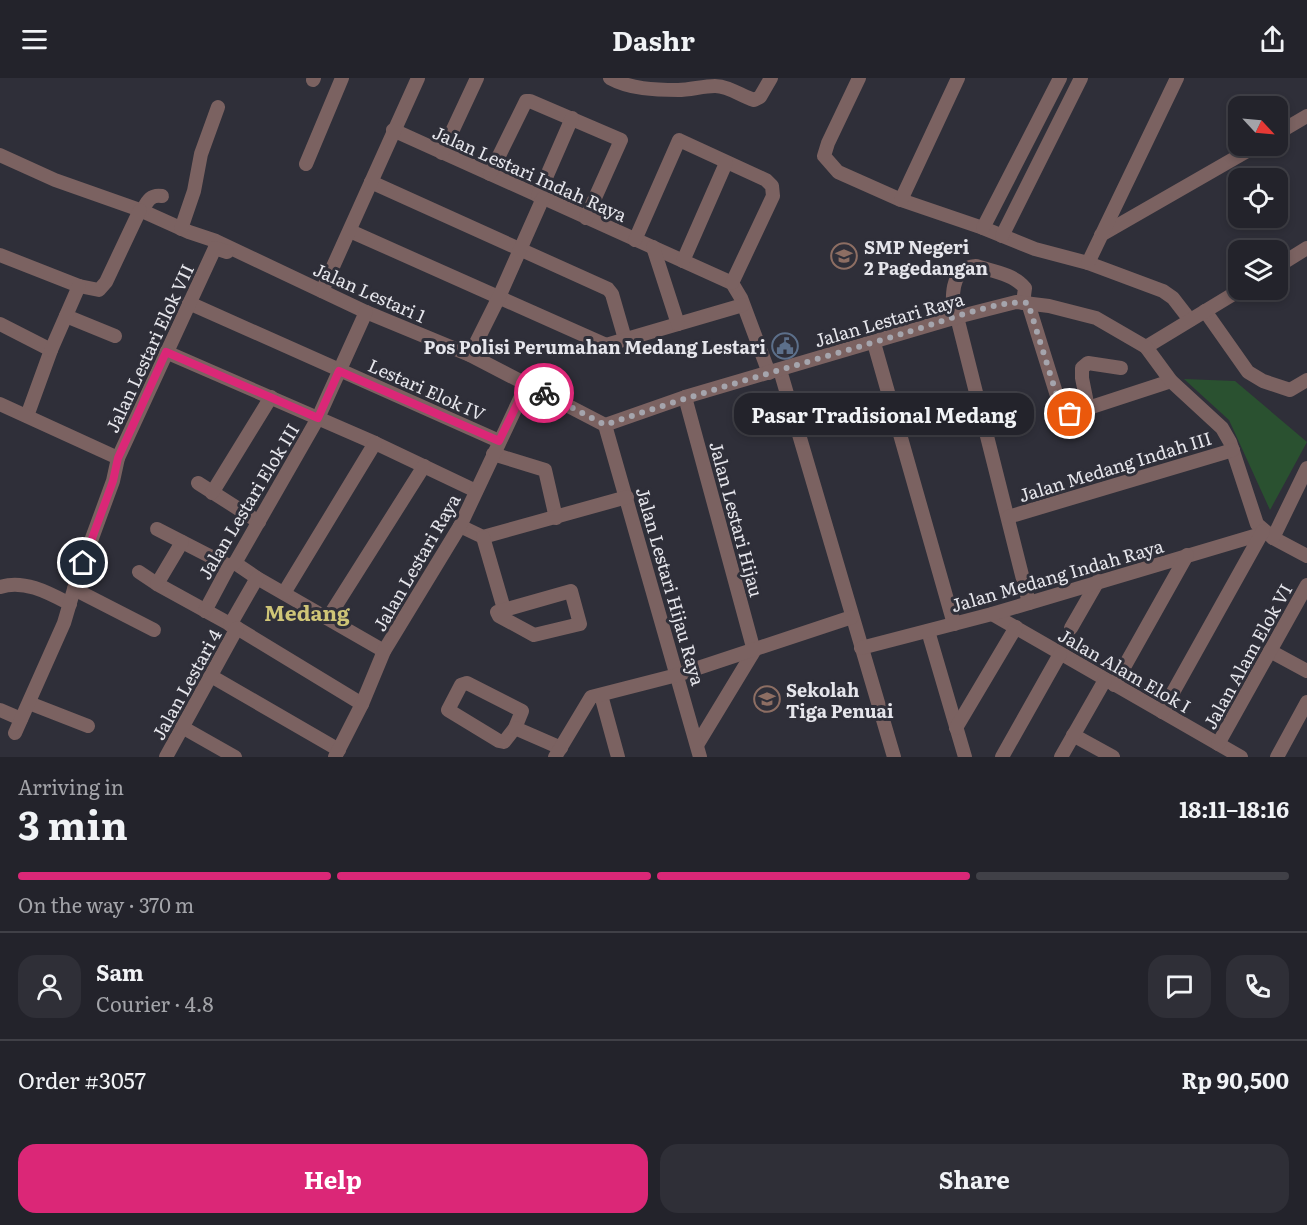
<!DOCTYPE html>
<meta charset="utf-8">
<style>
:root{--surface:#23232b;--page:#2f2f37;--text:#f1f3f6;--muted:#a3a4a9;--line:#404047;--accent:#db2777}
body{margin:0;font-family:Literata,serif;background:var(--page);color:var(--text);height:100vh;display:flex;flex-direction:column;font-size:22px;white-space:nowrap}
*{box-sizing:border-box;margin:0}
p{font-size:20px;color:var(--muted)}
.icon{flex:none;width:33px;height:33px;fill:none;stroke:currentColor;stroke-width:2;stroke-linecap:round;stroke-linejoin:round}
.map{position:relative;height:679px;overflow:hidden}
.drawer{display:flex;flex-direction:column;background:var(--surface);flex:1}
.drawer>*{flex:none}
.needle{width:39px;rotate:116deg}
.buttons{position:absolute;left:1228px;top:18px;display:grid;gap:12px}
.buttons a{display:grid;place-items:center;width:60px;height:60px;border-radius:12px;background:var(--surface);box-shadow:0 3px 9px #0003,0 0 0 2px var(--line);font-size:30px}
.pin{position:absolute;display:grid;place-items:center;width:51px;height:51px;color:#fff;margin:-26px;border:3px solid #fff;border-radius:50%;box-shadow:0 2px 6px #0007}
.courier{position:absolute;display:grid;place-items:center;width:60px;height:60px;margin:-30px;border:4px solid #db2777;border-radius:50%;background:#fff;color:#222;box-shadow:0 2px 8px #0007}
.bubble{position:absolute;height:42px;border-radius:18px;background:var(--surface);box-shadow:0 3px 9px #0003,0 0 0 2px var(--line);font-size:20px;font-weight:700;line-height:42px;text-align:center}
.overview em{font-style:normal;font-weight:700}
.overview div{display:flex;flex-direction:column-reverse}
.overview{display:flex;align-items:center;justify-content:space-between;height:102px;padding:0 18px}
h1{font-size:39px;font-weight:700;line-height:45px}
.bar{display:grid;grid-template-columns:repeat(4,1fr);gap:9px 6px;align-content:center;height:72px;padding:0 18px}
.bar i{height:8px;border-radius:4px;background:var(--line)}
.bar .active{background:var(--accent)}
.bar p{grid-column:span 4}
.line{display:flex;align-items:center;gap:15px;padding:0 18px;border-top:2px solid var(--line)}
.line div{flex:1}
.round{display:grid;place-items:center;flex:none;width:63px;height:63px;border-radius:18px;background:var(--page)}
.button{display:flex;gap:12px;margin-top:auto;padding:12px 18px}
.button a{flex:1;height:69px;border-radius:18px;background:var(--accent);color:#fff;font-size:24px;font-weight:700;line-height:69px;text-align:center}
.button a+a{background:var(--page);color:var(--text)}
header{display:flex;justify-content:space-between;align-items:center;height:78px;padding:0 18px;background:var(--surface);font-size:27px;font-weight:700}
.map>svg:first-child{display:block}
.green{fill:#2a5130}
.lines{fill:none;stroke-linecap:round;stroke-linejoin:round}
.minor{stroke:#7b6261;stroke-width:14}
.done{stroke:#a5a5ad;stroke-width:6;stroke-dasharray:0 10.8}
.route{stroke:#db2777;stroke-width:8}
.labels{text-anchor:middle;dominant-baseline:central;stroke-width:6;stroke-linejoin:round;paint-order:stroke}
.street-label{font-size:18px;fill:#e5e5eb;stroke:#2f2f39}
.poi-label{font-size:18px;font-weight:bold;fill:#e5e5eb;stroke:#2f2f39;text-anchor:start}
.quarter-label{font-size:21px;font-weight:bold;fill:#cfc577;stroke:#2f2f39}
</style>
<header><svg class="icon" aria-label="menu" viewBox="0 0 24 24"><path d="M4 6h16M4 12h16M4 18h16"/></svg>Dashr<svg class="icon" aria-label="share" viewBox="0 0 24 24"><path d="M12 15V3M7 8l5-5 5 5M5 13v7h14v-7"/></svg></header>
<div class="map">
<svg width="1307" height="679" viewBox="0 0 1307 679">
<rect width="100%" height="100%" fill="#2f2f39"/>
<!-- green -->
<path class="green" d="M 1184,301 L 1235,303 L 1307,364 L 1270,432 L 1229,342 Z"/>
<g class="lines">
<!-- minor -->
<g class="minor">
<path d="M 610,0 C 630,11 655,12 678,12 C 690,12 703,8 715,8 C 729,8 741,18 754,22 L 760,19 L 771,0"/>
<path d="M 859,0 L 828,65 L 824,78 L 838,94 L 901,122 L 983,150 L 1035,171 L 1088,185 L 1163,213 L 1173,220 L 1190,242"/>
<path d="M 313,2 L 314,0"/>
<path d="M 393,52 L 732,205 L 741,220 L 769,295"/>
<path d="M 1278,55 L 1307,38"/>
<path d="M 442,75 L 477,0"/>
<path d="M 0,77 L 55,102 L 140,132 L 189,154 L 216,163 L 366,234 L 470,277 L 605,347"/>
<path d="M 306,86 L 342,0"/>
<path d="M 490,96 L 526,23 L 530,23 L 621,62 L 586,140"/>
<path d="M 371,104 L 608,211 L 612,216 L 625,261"/>
<path d="M 538,118 L 572,40"/>
<path d="M 901,122 L 958,0"/>
<path d="M 142,133 C 147,124 150,116 162,118"/>
<path d="M 983,150 L 1060,0"/>
<path d="M 181,151 L 194,113 L 201,76 L 218,29"/>
<path d="M 350,153 L 606,267 L 743,227"/>
<path d="M 1101,157 L 1256,68"/>
<path d="M 1002,158 L 1081,0"/>
<path d="M 635,162 L 679,62 L 766,102 L 772,108 L 773,118 L 732,205"/>
<path d="M 653,169 L 678,246"/>
<path d="M 0,177 L 79,208 L 99,212 L 106,204 L 140,132"/>
<path d="M 683,183 L 726,85"/>
<path d="M 1088,185 L 1177,0"/>
<path d="M 1278,188 L 1307,170"/>
<path d="M 322,213 L 418,0"/>
<path d="M 189,225 L 499,363"/>
<path d="M 1028,225 L 1062,334 L 1070,336 L 1171,303"/>
<path d="M 1205,233 L 1248,294 L 1263,303 L 1290,312 L 1307,302"/>
<path d="M 66,238 L 115,258"/>
<path d="M 957,239 L 1029,525"/>
<path d="M 954,241 C 952,222 949,190 976,188 C 992,193 1014,196 1025,210 L 1023,225"/>
<path d="M 0,246 L 51,272 L 27,338"/>
<path d="M 874,265 L 954,546"/>
<path d="M 1146,269 L 1240,212"/>
<path d="M 51,272 L 79,208"/>
<path d="M 166,274 L 375,365 L 476,413"/>
<path d="M 470,277 L 499,219 L 543,120"/>
<path d="M 780,292 L 894,679"/>
<path d="M 685,319 L 754,573 L 697,667"/>
<path d="M 0,326 L 118,380"/>
<path d="M 1088,330 L 1082,300 L 1082,290 L 1088,285 L 1121,290"/>
<path d="M 605,347 L 685,319 L 957,239 L 1016,224 L 1049,228 L 1096,240 L 1146,269 L 1171,303 L 1222,350 L 1230,364 L 1257,446 L 1273,460 L 1307,478"/>
<path d="M 605,347 L 700,679"/>
<path d="M 493,376 L 545,392 L 556,440"/>
<path d="M 198,405 L 259,444"/>
<path d="M 212,415 L 271,319"/>
<path d="M 1008,439 L 1233,372"/>
<path d="M 460,448 L 483,459 L 627,419"/>
<path d="M 157,451 L 229,488"/>
<path d="M 483,459 L 504,531"/>
<path d="M 1273,460 L 1307,390"/>
<path d="M 235,485 L 257,500 L 384,573"/>
<path d="M 139,494 L 157,506 L 237,550 L 362,626"/>
<path d="M 157,506 L 182,464"/>
<path d="M 0,509 C 24,501 49,515 70,526"/>
<path d="M 74,511 L 154,552"/>
<path d="M 571,513 L 580,546 L 534,557 L 499,538 L 497,534 Z"/>
<path d="M 284,515 L 375,365"/>
<path d="M 205,533 L 229,488 L 235,485 L 318,340 L 366,234"/>
<path d="M 992,536 L 1241,679"/>
<path d="M 328,540 L 424,388"/>
<path d="M 230,547 L 257,500"/>
<path d="M 1071,550 L 1098,503"/>
<path d="M 928,553 L 965,679"/>
<path d="M 861,570 L 992,536 L 1261,456"/>
<path d="M 1270,573 L 1307,593"/>
<path d="M 211,598 L 339,672"/>
<path d="M 467,605 L 522,633 L 515,650 L 504,664 L 499,663 L 448,632 L 461,607 Z"/>
<path d="M 1114,607 L 1187,477"/>
<path d="M 601,617 L 618,679"/>
<path d="M 29,625 L 88,648"/>
<path d="M 0,632 L 21,641"/>
<path d="M 1162,634 L 1263,453"/>
<path d="M 182,649 L 235,679"/>
<path d="M 515,650 L 561,670"/>
<path d="M 956,650 L 1016,549"/>
<path d="M 15,655 L 64,545 L 77,501 L 113,403 L 118,380 L 215,170 L 227,174"/>
<path d="M 1073,657 L 1113,679"/>
<path d="M 1218,666 L 1307,507"/>
<path d="M 166,679 L 237,550"/>
<path d="M 335,679 L 362,626 L 384,573 L 460,448 L 527,306"/>
<path d="M 555,679 L 591,619 L 677,597 L 852,539"/>
<path d="M 1002,679 L 1060,576"/>
<path d="M 1061,679 L 1105,602"/>
<path d="M 1277,679 L 1307,624"/>
</g>
</g>
<g class="lines">
<!-- done -->
<path class="done" d="M 544,315 L 605,347 C 704,313 805,285 905,255 C 936,246 998,221 1028,225 L 1062,334 L 1070,336"/>
<!-- route -->
<path class="route" d="M 83,485 L 113,403 L 118,380 L 166,274 L 318,340 L 339,293 L 499,363 L 527,306 L 544,315"/>
</g>
<!-- icons -->
<defs>
<g id="school-ring" transform="scale(1.35)"><circle r="9.5" fill="#2f2f39" stroke="#8d6e63" stroke-width="1.5"/><path d="M0-5L7-2L0 1L-7-2ZM-4 1L0 2.5L4 1V4Q0 6-4 4Z" fill="#8d6e63"/></g>
<g id="civic-ring" transform="scale(1.35)"><circle r="9.5" fill="#2f2f39" stroke="#5c6f8a" stroke-width="1.5"/><path d="M-.6-6.5H3V-4.5H.6V-3L4-1V1h2V6H-6V1h2V-1L-.6-3ZM-1.2 2.5V6h2.4V2.5Z" fill="#5c6f8a"/></g>
</defs>
<g fill-rule="evenodd">
<use href="#school-ring" x="844" y="178"/>
<use href="#civic-ring" x="785" y="268"/>
<use href="#school-ring" x="767" y="621"/>
</g>
<g class="labels">
<!-- street labels -->
<g class="street-label">
<text transform="translate(530 95) rotate(24)">Jalan Lestari Indah Raya</text>
<text transform="translate(370 214) rotate(24)">Jalan Lestari 1</text>
<text transform="translate(889 241) rotate(-16)">Jalan Lestari Raya</text>
<text transform="translate(149 270) rotate(-65)">Jalan Lestari Elok VII</text>
<text transform="translate(427 311) rotate(24)">Lestari Elok IV</text>
<text transform="translate(1115 388) rotate(-17)">Jalan Medang Indah III</text>
<text transform="translate(248 423) rotate(-59)">Jalan Lestari Elok III</text>
<text transform="translate(737 441) rotate(75)">Jalan Lestari Hijau</text>
<text transform="translate(416 484) rotate(-60)">Jalan Lestari Raya</text>
<text transform="translate(1057 497) rotate(-16)">Jalan Medang Indah Raya</text>
<text transform="translate(671 508) rotate(74)">Jalan Lestari Hijau Raya</text>
<text transform="translate(1247 578) rotate(-61)">Jalan Alam Elok VI</text>
<text transform="translate(1125 592) rotate(30)">Jalan Alam Elok I</text>
<text transform="translate(186 606) rotate(-61)">Jalan Lestari 4</text>
</g>
<!-- poi labels -->
<g class="poi-label">
<text x="864" y="168">SMP Negeri<tspan x="864" dy="21">2 Pagedangan</tspan></text>
<text x="766" y="268" text-anchor="end">Pos Polisi Perumahan Medang Lestari</text>
<text x="786" y="611">Sekolah<tspan x="786" dy="21">Tiga Penuai</tspan></text>
</g>
<!-- quarter labels -->
<g class="quarter-label">
<text x="307" y="533">Medang</text>
</g>
</g>
</svg>
<div class="buttons">
<a><svg class="needle" viewBox="-14 -14 28 28"><path d="M0-13l5 13h-10z" fill="#e53935"/><path d="M0 13l5-13h-10z" fill="#a3a4a9"/></svg></a>
<a><svg class="icon" aria-label="locate" viewBox="0 0 24 24"><circle cx="12" cy="12" r="6"/><path d="M12 2v4M12 18v4M2 12h4M18 12h4"/></svg></a>
<a><svg class="icon" aria-label="layers" viewBox="0 0 24 24"><path d="M12 4l9 5-9 5-9-5zM3 14l9 5 9-5"/></svg></a>
</div>
<div class="pin" style="left:1070px;top:336px;background:#ea580c"><svg class="icon" aria-label="bag" viewBox="0 0 24 24"><path d="M5 8h14l-1 12H6zM9 8a3 3 0 0 1 6 0"/></svg></div>
<div class="pin" style="left:83px;top:485px;background:#1f2937"><svg class="icon" aria-label="home" viewBox="0 0 24 24"><path d="M3 11l9-7 9 7M6 9v11h12V9"/></svg></div>
<div class="courier" style="left:544px;top:315px"><svg class="icon" aria-label="bike" viewBox="0 0 24 24"><circle cx="6" cy="16" r="4"/><circle cx="18" cy="16" r="4"/><path d="M6 16l4-8h5l3 8M10 8l3 8H6M13 5h3"/></svg></div>
<div class="bubble" style="left:734px;top:315px;width:300px">Pasar Tradisional Medang</div>
</div>
<section class="drawer">
<div class="overview"><div><h1>3 min</h1><p>Arriving in</p></div><em>18:11–18:16</em></div>
<div class="bar"><i class="active"></i><i class="active"></i><i class="active"></i><i></i><p>On the way · 370 m</p></div>
<div class="line" style="height:108px"><a class="round"><svg class="icon" aria-label="person" viewBox="0 0 24 24"><circle cx="12" cy="8" r="4"/><path d="M4 21q1-7 8-7t8 7"/></svg></a><div><b>Sam</b><p>Courier · 4.8</p></div><a class="round"><svg class="icon" aria-label="chat" viewBox="0 0 24 24"><path d="M4 5h16v11H9l-5 4z"/></svg></a><a class="round"><svg class="icon" aria-label="phone" viewBox="0 0 24 24"><path d="M5 4h4l2 5-3 2q2 4 5 5l2-3 5 2v4C11 20 4 13 5 4z"/></svg></a></div>
<div class="line" style="height:78px"><div>Order #3057</div><b>Rp 90,500</b></div>
<div class="button"><a>Help</a><a>Share</a></div>
</section>
